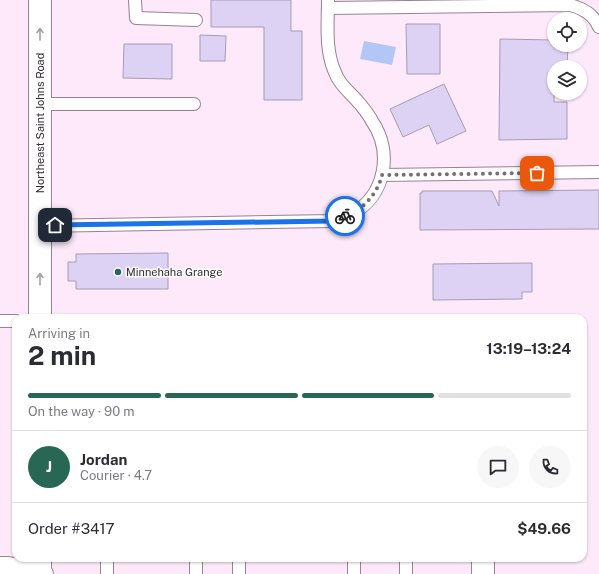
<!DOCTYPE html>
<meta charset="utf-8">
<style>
:root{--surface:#fff;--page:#f7f7f7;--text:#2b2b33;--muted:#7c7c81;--line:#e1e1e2;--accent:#286754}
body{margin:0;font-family:"Public Sans",sans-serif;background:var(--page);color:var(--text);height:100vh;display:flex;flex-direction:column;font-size:15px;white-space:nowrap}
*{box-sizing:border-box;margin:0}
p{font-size:13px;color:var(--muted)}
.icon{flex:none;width:22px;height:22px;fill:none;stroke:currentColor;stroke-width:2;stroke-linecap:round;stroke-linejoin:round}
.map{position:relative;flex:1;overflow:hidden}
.drawer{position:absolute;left:12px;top:314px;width:575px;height:248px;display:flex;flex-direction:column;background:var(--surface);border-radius:12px;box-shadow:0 1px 3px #0004}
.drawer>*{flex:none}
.buttons{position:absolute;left:547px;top:12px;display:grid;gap:8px}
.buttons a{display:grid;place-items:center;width:40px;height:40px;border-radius:50%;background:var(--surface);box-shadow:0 1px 3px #0004;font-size:20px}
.pin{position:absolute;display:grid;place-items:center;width:34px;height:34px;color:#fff;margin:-17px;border-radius:8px;box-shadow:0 2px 6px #0006}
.courier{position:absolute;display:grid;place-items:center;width:40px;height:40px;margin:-20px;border:3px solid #1a73e8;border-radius:50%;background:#fff;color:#222;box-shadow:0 1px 5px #0007}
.overview em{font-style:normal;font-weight:700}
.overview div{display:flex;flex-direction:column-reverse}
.overview{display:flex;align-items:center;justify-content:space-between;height:68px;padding:0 16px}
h1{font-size:26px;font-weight:700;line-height:30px}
.bar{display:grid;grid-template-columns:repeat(4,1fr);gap:6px 4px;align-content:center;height:48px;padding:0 16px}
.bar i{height:5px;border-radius:3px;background:var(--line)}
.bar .selected{background:var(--accent)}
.bar p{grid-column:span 4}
.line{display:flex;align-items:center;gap:10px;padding:0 16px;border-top:1px solid var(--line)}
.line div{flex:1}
.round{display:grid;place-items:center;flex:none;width:42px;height:42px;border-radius:21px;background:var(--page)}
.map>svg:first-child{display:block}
.water{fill:#b3c7f7}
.building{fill:#ddd2f4;stroke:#a49cb5}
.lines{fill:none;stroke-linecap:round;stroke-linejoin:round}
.service-casing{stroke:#978193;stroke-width:14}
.minor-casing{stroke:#978193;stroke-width:24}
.tertiary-casing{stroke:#978193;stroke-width:24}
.secondary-casing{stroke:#978193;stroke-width:24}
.service{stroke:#fff;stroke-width:12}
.minor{stroke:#fff;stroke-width:22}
.tertiary{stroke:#fff;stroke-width:22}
.secondary{stroke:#fff;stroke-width:22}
.oneway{stroke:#a39fa2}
.done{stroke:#796c76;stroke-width:4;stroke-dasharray:0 7.2}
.route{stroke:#1a73e8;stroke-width:5}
.poi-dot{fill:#286754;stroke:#fff;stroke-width:1.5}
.labels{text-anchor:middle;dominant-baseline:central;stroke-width:3;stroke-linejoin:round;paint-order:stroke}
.street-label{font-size:11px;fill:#322930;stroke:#fff}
.poi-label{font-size:11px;fill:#322930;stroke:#fff;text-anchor:start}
</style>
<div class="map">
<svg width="599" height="574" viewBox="0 0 599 574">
<rect width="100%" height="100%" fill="#fde9f9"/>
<!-- water -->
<path class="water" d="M 364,41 L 396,47 L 392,65 L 360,59 Z"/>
<!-- building -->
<g class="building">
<path d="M 211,0 L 291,0 L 291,31 L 302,31 L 302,100 L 264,100 L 264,27 L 211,27 Z"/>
<path d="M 406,24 L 440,24 L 440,74 L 407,74 Z"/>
<path d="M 200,35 L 226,36 L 225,61 L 200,61 Z"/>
<path d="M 500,39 L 554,40 L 554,45 L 568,45 L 567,67 L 554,67 L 554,102 L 567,102 L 567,139 L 499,140 Z"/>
<path d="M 124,44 L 172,44 L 172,79 L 123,78 Z"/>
<path d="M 444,84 L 466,131 L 437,144 L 429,125 L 403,137 L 390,109 Z"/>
<path d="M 599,190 L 599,229 L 420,230 L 420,193 L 422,193 L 422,191 L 492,191 L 499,206 L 499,191 Z"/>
<path d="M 168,253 L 168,289 L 76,289 L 76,281 L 68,281 L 68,262 L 76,262 L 76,254 Z"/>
<path d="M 532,263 L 532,292 L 522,292 L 522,299 L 433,300 L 433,264 Z"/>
</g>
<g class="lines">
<!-- service casing -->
<g class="service-casing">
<g id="service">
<path d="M 135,0 L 136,18 L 196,20"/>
<path d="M 328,8 L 570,5 C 584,9 593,14 599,27"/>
<path d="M 40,104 L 194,104"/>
<path d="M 382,175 L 599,172"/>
<path d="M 40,226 L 332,221 C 338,219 346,217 352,214 C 386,195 393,152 372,121 C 369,115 364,109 360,104 C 350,92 339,85 334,70 C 325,48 328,23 328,0"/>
<path d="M 0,321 L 16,321"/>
<path d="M 196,558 L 196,574"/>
<path d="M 239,558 L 239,574"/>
<path d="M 354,558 L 354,574"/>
<path d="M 406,558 L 406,574"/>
<path d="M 107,574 L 107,558"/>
</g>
</g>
<!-- minor casing -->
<g class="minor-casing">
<path id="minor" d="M 483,558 L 483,574"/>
</g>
<!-- tertiary casing -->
<g class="tertiary-casing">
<path id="tertiary" d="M 0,568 L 8,568 L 42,574"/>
</g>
<!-- secondary casing -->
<g class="secondary-casing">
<g id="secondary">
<path d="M 40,0 L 40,318"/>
<path d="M 40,574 L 40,558"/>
</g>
</g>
<!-- service -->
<use href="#service" class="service"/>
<!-- minor -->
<use href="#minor" class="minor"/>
<!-- tertiary -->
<use href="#tertiary" class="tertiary"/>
<!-- secondary -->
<use href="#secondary" class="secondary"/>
</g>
<!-- one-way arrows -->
<defs><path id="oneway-shaft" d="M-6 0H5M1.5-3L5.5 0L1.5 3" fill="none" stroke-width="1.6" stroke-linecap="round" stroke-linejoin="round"/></defs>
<g class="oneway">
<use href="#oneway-shaft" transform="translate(40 34) rotate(-90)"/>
<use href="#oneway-shaft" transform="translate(40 279) rotate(-90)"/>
</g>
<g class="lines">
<!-- done -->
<path class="done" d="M 345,216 C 363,210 378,193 382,175 L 537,173"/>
<!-- route -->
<path class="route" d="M 55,225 L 332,221 L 345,216"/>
</g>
<!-- markers -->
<circle class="poi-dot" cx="118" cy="272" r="4"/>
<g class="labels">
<!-- street labels -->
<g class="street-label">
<text transform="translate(40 123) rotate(-90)">Northeast Saint Johns Road</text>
</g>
<!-- poi labels -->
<g class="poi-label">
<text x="126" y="272">Minnehaha Grange</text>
</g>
</g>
</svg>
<div class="buttons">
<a><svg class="icon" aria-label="locate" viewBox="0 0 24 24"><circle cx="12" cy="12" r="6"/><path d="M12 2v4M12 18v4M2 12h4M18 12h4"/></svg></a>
<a><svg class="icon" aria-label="layers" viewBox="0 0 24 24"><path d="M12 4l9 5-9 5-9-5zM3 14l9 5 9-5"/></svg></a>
</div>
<div class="pin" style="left:537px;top:173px;background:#ea580c"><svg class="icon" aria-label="bag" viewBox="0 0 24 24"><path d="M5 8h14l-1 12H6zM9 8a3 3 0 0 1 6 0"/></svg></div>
<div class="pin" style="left:55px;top:225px;background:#1f2937"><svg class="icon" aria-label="home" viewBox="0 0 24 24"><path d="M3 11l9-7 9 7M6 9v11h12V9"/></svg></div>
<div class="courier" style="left:345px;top:216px"><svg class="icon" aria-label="bike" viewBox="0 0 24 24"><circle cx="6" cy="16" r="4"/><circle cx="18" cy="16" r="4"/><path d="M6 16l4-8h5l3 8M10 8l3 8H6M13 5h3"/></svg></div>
<section class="drawer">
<div class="overview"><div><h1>2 min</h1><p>Arriving in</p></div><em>13:19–13:24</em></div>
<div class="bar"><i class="selected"></i><i class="selected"></i><i class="selected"></i><i></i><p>On the way · 90 m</p></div>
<div class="line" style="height:72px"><b class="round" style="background:var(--accent);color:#fff">J</b><div><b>Jordan</b><p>Courier · 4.7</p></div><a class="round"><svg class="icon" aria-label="chat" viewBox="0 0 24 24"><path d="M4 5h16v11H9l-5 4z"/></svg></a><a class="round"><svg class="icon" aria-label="phone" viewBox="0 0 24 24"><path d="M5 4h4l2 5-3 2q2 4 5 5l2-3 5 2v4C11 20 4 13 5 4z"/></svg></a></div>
<div class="line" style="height:52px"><div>Order #3417</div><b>$49.66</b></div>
</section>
</div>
